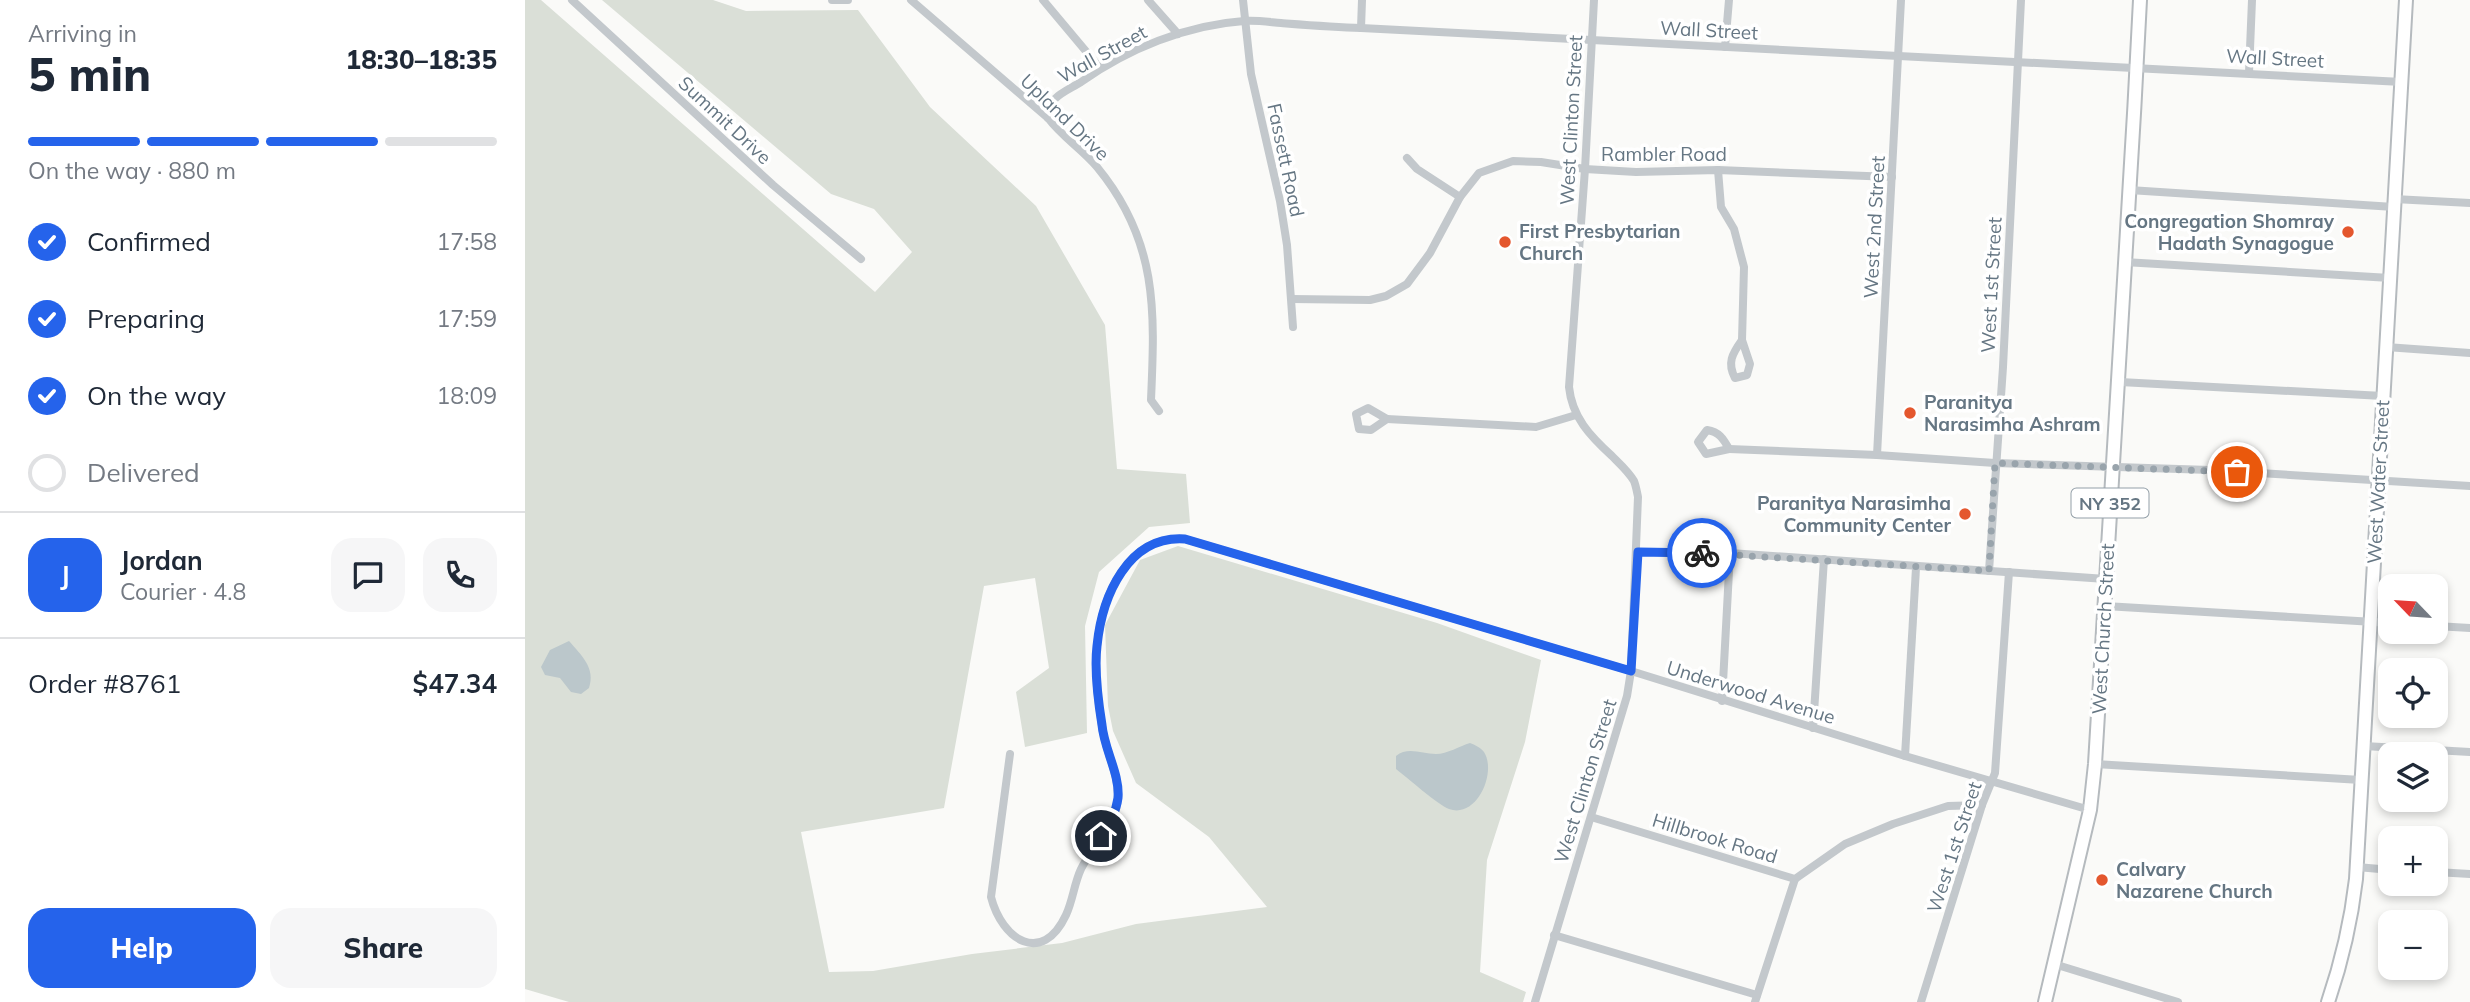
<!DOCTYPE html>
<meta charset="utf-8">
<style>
:root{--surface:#fff;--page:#f6f6f7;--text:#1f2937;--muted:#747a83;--line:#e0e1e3;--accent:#2563eb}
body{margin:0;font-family:Mulish,sans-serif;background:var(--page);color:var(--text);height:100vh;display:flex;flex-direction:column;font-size:26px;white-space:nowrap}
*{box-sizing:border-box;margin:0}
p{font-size:23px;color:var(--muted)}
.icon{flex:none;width:38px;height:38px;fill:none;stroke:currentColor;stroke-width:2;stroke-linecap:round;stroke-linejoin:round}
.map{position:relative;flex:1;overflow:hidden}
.panel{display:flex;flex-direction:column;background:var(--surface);width:525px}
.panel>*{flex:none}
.needle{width:46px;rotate:295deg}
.controls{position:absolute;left:1853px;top:574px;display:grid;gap:14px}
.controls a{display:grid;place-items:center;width:70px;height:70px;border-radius:14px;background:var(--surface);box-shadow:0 4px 10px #0003;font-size:35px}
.pin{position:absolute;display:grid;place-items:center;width:60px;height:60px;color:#fff;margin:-30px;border:4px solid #fff;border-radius:50%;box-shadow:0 2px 7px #0007}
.courier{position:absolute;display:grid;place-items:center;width:70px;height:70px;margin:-35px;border:5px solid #2563eb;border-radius:50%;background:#fff;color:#222;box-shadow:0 2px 9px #0007}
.overview em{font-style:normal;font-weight:800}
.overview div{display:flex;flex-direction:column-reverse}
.overview{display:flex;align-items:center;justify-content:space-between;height:119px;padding:0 28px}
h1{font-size:46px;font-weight:800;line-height:52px}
.bar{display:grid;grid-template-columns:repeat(4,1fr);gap:10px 7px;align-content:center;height:84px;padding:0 28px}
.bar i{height:9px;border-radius:5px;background:var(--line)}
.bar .selected{background:var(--accent)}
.bar p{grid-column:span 4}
.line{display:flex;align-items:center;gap:18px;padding:0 28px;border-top:2px solid var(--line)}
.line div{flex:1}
.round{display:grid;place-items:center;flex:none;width:74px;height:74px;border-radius:21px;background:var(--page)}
ol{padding:0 28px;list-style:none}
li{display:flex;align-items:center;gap:21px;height:77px}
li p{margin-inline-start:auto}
li .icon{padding:7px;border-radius:50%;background:var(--accent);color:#fff;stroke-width:4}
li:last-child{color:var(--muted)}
li i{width:38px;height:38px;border:4px solid var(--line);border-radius:50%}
.button{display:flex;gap:14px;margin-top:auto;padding:14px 28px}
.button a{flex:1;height:80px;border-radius:21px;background:var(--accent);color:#fff;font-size:28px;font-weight:800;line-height:80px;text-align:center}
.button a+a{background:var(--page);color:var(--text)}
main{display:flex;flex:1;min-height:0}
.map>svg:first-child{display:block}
.green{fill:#dadfd7}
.water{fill:#bbc7cb}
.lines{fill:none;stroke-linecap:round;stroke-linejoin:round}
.primary-casing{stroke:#b5babe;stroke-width:16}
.street{stroke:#c3c8cc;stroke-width:8}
.primary{stroke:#fff;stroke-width:12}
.done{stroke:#99a4ac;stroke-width:7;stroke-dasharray:0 12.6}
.route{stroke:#2563eb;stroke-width:9}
.poi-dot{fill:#e4572e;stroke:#fff;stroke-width:2.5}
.labels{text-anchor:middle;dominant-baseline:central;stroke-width:7;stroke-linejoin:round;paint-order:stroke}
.shield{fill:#fff;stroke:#939fa8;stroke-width:2}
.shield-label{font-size:18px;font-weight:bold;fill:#657683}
.street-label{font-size:19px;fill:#657683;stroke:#fff}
.poi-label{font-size:19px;font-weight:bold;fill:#657683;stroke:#fff;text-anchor:start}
</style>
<main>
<section class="panel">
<div class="overview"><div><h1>5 min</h1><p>Arriving in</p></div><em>18:30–18:35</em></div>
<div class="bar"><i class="selected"></i><i class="selected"></i><i class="selected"></i><i></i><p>On the way · 880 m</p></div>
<ol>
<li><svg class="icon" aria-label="check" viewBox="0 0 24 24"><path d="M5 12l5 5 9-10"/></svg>Confirmed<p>17:58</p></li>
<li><svg class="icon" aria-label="check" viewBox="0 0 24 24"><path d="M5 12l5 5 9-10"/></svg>Preparing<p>17:59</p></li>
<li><svg class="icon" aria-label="check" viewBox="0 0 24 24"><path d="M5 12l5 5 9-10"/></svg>On the way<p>18:09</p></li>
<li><i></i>Delivered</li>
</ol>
<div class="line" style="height:126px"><b class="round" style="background:var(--accent);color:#fff">J</b><div><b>Jordan</b><p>Courier · 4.8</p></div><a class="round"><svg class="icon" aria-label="chat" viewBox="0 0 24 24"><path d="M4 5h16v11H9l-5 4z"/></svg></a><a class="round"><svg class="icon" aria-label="phone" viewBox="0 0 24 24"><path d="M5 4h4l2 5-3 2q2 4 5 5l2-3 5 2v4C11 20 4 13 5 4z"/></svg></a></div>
<div class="line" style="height:91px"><div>Order #8761</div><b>$47.34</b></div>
<div class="button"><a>Help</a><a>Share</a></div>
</section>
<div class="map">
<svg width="1945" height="1002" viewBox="0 0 1945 1002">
<rect width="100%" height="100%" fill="#fafaf8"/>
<!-- green -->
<path class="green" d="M 0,0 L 16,0 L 350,292 L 387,252 L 349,209 L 306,194 L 77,0 L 188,0 L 221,11 L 333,10 L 405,107 L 511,206 L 580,325 L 592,469 L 661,474 L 665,523 L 624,527 L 574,572 L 560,626 L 562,733 L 500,747 L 491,692 L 524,668 L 510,578 L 459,586 L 419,808 L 276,832 L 304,972 L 348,971 L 447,954 L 537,943 L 611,924 L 742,907 L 684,837 L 611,783 L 588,731 L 583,706 L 580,625 L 615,560 L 653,546 L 912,623 L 1016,660 L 1000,742 L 962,860 L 955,972 L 1001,992 L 998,1002 L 44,1002 L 0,989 Z"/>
<!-- water -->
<g class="water">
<path d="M 44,641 C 56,655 71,668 64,688 L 56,694 L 46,692 L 35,678 L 20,675 L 16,667 L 25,650 Z"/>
<path d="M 945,743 C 950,745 955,747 959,752 C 972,772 952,819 924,809 C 913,805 883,778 871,769 L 871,756 C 883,746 897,754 911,754 C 922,754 935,746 945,743 Z"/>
</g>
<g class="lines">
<!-- primary casing -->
<g class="primary-casing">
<g id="primary">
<path d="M 1520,1002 L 1565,810 L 1570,764 C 1586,510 1602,255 1615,0"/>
<path d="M 1803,1002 C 1817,961 1826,922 1831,879 L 1881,0"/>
</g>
</g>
<!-- street -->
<g class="street">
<path d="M 47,0 L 248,185 L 336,259"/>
<path d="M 307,0 L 323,0"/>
<path d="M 386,0 L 523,118 C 537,137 557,149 572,167 C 633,241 630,310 626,400 L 634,411"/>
<path d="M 518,0 L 575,68"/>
<path d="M 623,0 L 653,34"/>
<path d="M 718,0 L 726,74 L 755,201 L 762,245 L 768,327"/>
<path d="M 836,28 L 837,0"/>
<path d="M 1200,47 L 1204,0"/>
<path d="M 1724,73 L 1727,0"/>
<path d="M 523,118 C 522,97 540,92 556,82 C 603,49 661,25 719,21 C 731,20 744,22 756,23 C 783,25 809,27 836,28 L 1877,82"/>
<path d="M 882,158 L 892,169 L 935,197"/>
<path d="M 1193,170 L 1196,207 L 1209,229 L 1219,267 L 1217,340"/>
<path d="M 1604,190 L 1869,207"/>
<path d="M 1869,199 L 1945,203"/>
<path d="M 1599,262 L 1865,278"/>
<path d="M 767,299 L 845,300 L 861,296 L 882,284 L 905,253 L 935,197 L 954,173 L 988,161 L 1016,162 L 1060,169 L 1111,172 L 1193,170 L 1367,177"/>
<path d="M 1217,340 L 1225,364 L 1222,375 L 1210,378 C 1202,363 1207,354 1217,340 Z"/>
<path d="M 1861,347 L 1945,353"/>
<path d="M 1595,382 L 1858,396"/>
<path d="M 843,408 L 862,419 L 846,430 L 834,429 L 831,414 Z"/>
<path d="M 862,419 L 1011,427 L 1051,415"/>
<path d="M 1182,430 C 1194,432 1198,438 1204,449 L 1181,454 L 1173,442 Z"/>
<path d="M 1204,449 L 1352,455 L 1470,463 L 1685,470 L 1945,486"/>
<path d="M 1352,455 L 1376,0"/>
<path d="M 1113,552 L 1205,553 L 1581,579"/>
<path d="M 1464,571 L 1478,367 L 1496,0"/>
<path d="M 1580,606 L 1866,623"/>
<path d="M 1911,626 L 1945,628"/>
<path d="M 1197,701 L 1205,553"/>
<path d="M 1288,728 L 1299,559"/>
<path d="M 1839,746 L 1945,752"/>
<path d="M 485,754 L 466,897 C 477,940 517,966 541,915 C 548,900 549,884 556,869 C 566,849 584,831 591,809 C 599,782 580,753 577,726 C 573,700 569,672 572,646 C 577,596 602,535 660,539 L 1106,671 L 1380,756 L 1565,810"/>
<path d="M 1380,756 L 1391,568"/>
<path d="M 1570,764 L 1836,780"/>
<path d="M 1066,817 L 1270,879 L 1320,844 L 1368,824 L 1423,806 L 1457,805"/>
<path d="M 1832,867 L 1866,870"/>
<path d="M 1911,872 L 1945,874"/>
<path d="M 1029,935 L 1232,995"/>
<path d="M 1529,964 L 1653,1002"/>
<path d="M 1010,1002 L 1102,696 L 1106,671 L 1113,497 C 1112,492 1111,486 1109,481 C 1104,472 1094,463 1087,456 C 1065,436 1047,417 1044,387 L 1060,169 L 1069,0"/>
<path d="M 1230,1002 L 1270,879"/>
<path d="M 1396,1002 L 1457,805 L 1470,773 L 1484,572"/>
</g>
<!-- primary -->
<use href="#primary" class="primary"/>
</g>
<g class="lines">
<!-- done -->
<path class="done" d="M 1177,553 L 1464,571 L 1470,463 L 1712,472"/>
<!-- route -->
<path class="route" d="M 576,836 C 584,824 591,813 593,798 C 595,774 579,749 577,725 C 573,700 569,671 572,646 C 577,596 603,535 660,539 L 1106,671 L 1113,552 L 1177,553"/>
</g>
<!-- markers -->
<g class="poi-dot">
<circle cx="1823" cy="232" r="7"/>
<circle cx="980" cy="242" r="7"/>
<circle cx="1385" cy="413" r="7"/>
<circle cx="1440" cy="514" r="7"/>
<circle cx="1577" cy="880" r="7"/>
</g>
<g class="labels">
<!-- shield labels -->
<rect class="shield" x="1546.5" y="488.5" width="77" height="29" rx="5"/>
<g class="shield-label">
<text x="1585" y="503">NY 352</text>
</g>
<!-- street labels -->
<g class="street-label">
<text transform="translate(1184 30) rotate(3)">Wall Street</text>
<text transform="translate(577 54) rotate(-29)">Wall Street</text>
<text transform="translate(1750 58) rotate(3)">Wall Street</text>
<text transform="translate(540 117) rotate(44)">Upland Drive</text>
<text transform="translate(200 120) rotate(43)">Summit Drive</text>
<text transform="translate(1046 120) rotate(-87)">West Clinton Street</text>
<text x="1139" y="154">Rambler Road</text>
<text transform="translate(761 160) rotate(78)">Fassett Road</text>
<text transform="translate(1349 227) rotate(-87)">West 2nd Street</text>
<text transform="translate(1466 285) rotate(-87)">West 1st Street</text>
<text transform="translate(1853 482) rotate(-87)">West Water Street</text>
<text transform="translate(1578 629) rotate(-87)">West Church Street</text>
<text transform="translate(1226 692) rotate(17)">Underwood Avenue</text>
<text transform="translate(1060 781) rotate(-73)">West Clinton Street</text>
<text transform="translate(1190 838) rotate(17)">Hillbrook Road</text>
<text transform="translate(1429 847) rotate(-72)">West 1st Street</text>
</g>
<!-- poi labels -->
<g class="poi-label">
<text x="1809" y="221" text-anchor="end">Congregation Shomray<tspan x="1809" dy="22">Hadath Synagogue</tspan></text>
<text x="994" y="231">First Presbytarian<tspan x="994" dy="22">Church</tspan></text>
<text x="1399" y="402">Paranitya<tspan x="1399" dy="22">Narasimha Ashram</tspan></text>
<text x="1426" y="503" text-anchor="end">Paranitya Narasimha<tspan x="1426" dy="22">Community Center</tspan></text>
<text x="1591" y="869">Calvary<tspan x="1591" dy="22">Nazarene Church</tspan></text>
</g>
</g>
</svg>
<div class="controls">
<a><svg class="needle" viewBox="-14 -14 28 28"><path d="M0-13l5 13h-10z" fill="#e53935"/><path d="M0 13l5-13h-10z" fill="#747a83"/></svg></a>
<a><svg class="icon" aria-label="locate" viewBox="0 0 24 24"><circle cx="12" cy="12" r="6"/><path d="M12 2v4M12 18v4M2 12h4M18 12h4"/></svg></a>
<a><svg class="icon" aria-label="layers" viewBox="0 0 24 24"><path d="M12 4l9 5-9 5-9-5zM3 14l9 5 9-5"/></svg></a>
<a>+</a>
<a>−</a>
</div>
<div class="pin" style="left:1712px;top:472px;background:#ea580c"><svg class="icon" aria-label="bag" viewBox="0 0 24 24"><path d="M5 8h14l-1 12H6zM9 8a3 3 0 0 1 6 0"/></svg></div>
<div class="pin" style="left:576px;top:836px;background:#1f2937"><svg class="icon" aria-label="home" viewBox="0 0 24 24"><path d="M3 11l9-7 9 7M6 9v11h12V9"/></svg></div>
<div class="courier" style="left:1177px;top:553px"><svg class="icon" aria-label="bike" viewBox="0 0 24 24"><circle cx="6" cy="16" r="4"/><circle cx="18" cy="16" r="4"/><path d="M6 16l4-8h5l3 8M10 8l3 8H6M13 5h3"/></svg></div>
</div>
</main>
